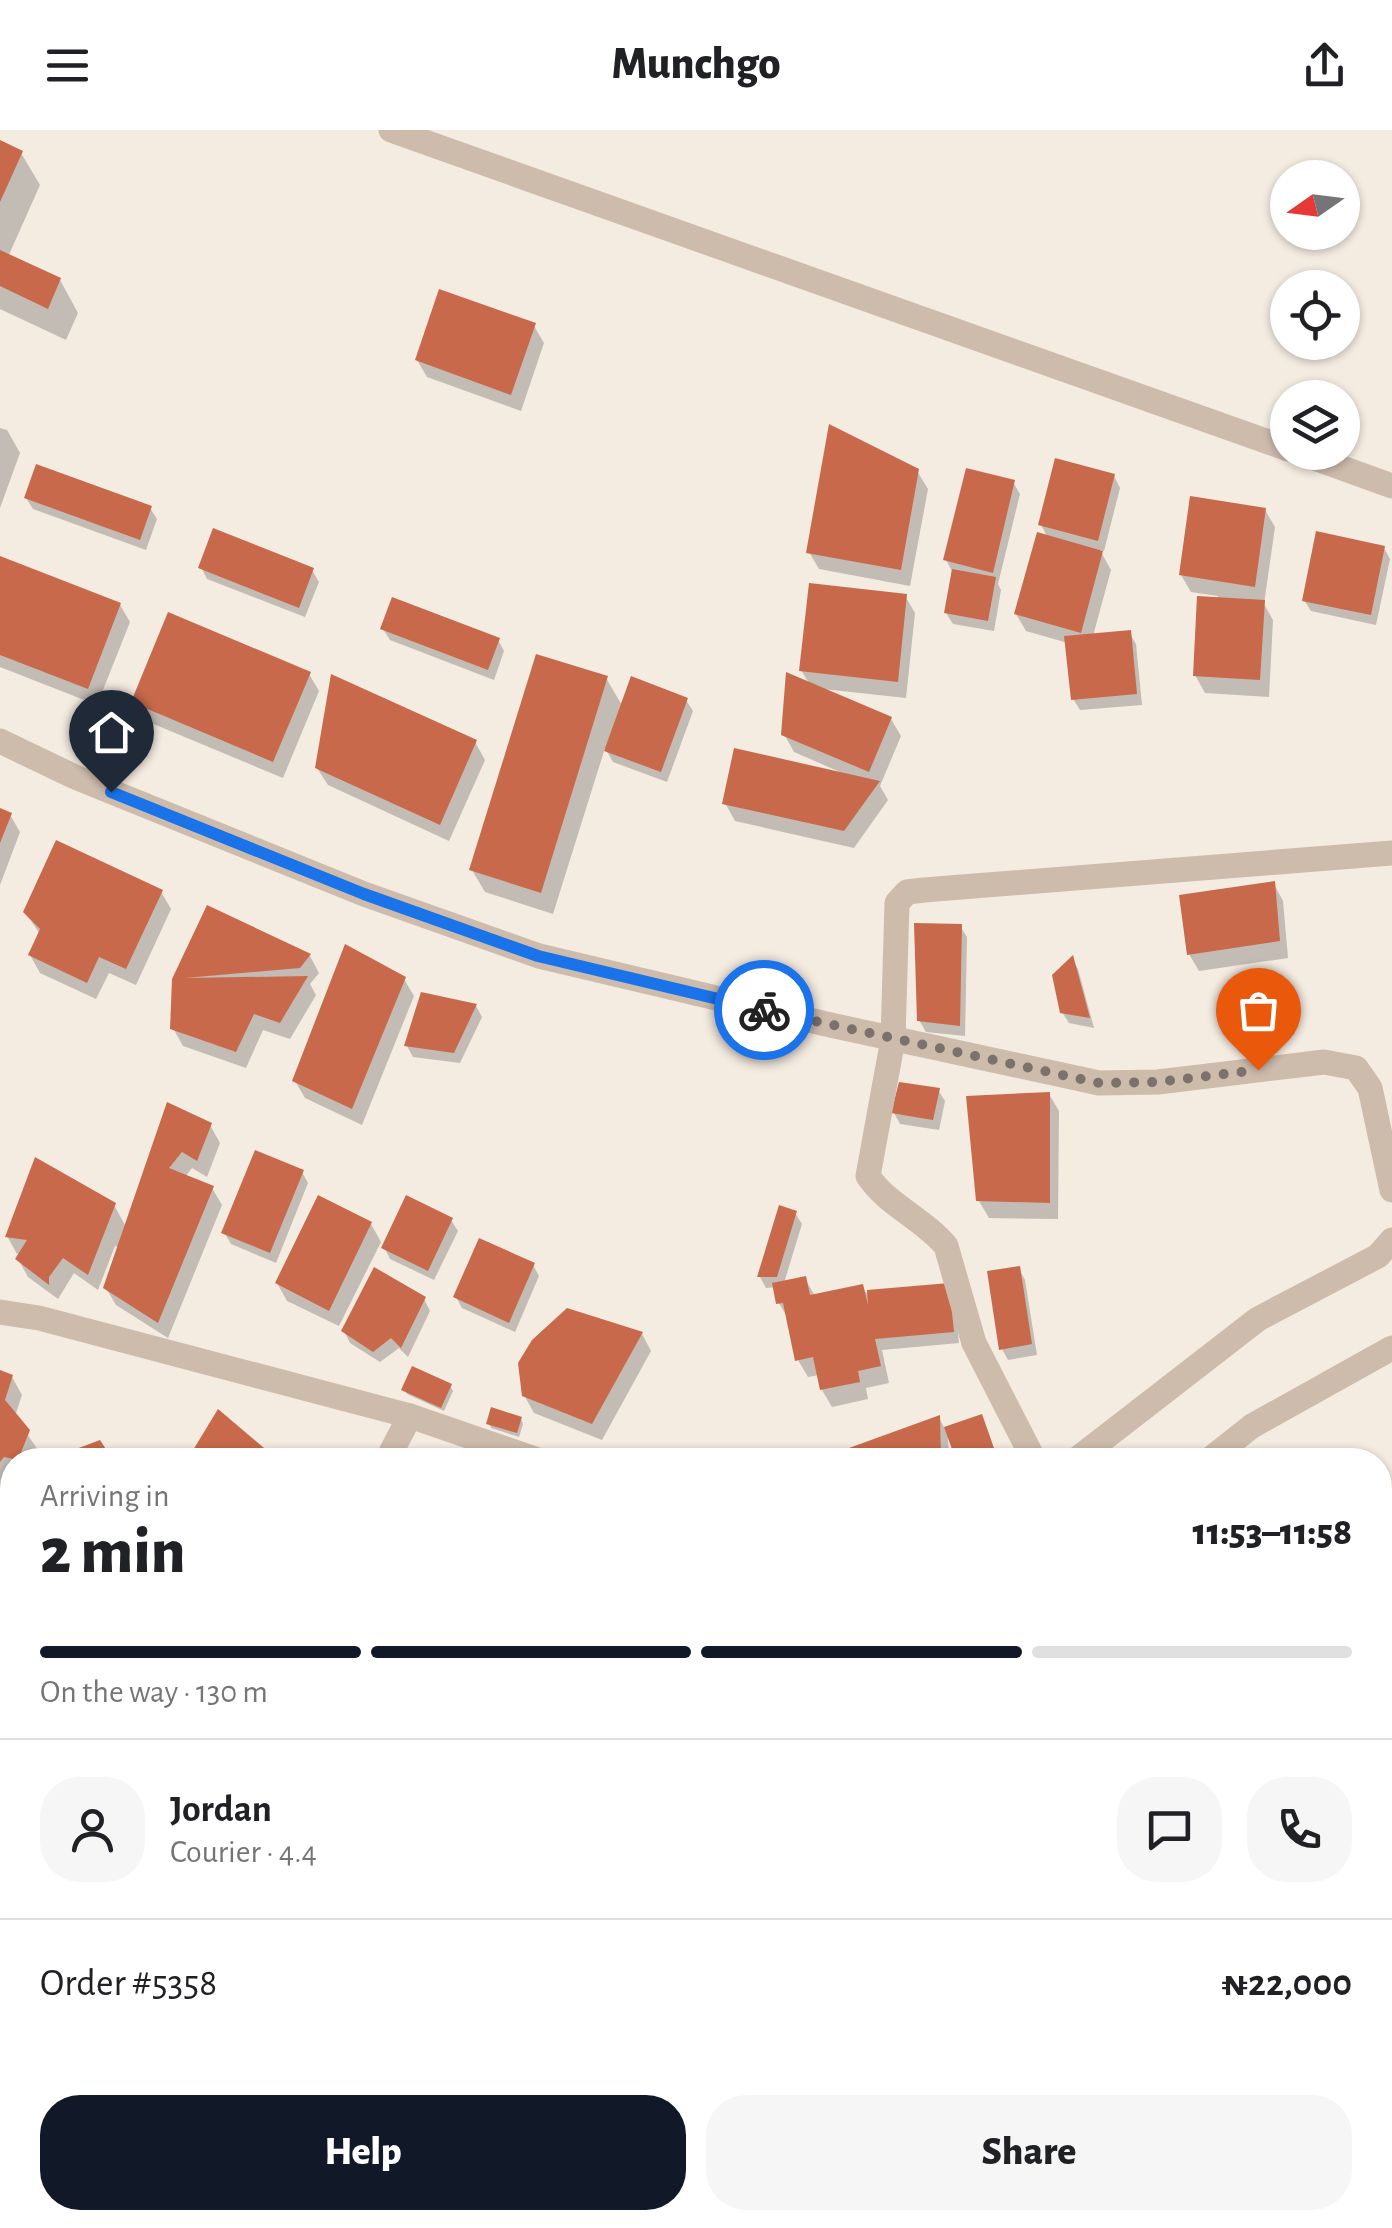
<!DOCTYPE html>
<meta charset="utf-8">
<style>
:root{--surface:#fff;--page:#f6f6f6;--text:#202124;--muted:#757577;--line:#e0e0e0;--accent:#111827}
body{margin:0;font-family:"Alegreya Sans",sans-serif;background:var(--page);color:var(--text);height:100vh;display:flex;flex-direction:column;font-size:38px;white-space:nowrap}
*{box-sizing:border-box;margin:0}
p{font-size:32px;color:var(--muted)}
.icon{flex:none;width:55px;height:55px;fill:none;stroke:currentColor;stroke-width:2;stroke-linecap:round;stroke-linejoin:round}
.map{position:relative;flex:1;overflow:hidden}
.side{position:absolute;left:0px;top:1318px;width:1392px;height:782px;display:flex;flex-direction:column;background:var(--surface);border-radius:40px 40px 0 0;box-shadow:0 2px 8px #0004}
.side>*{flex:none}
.needle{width:65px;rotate:256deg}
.controls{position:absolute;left:1270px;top:30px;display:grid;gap:20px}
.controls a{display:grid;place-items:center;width:90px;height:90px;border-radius:50%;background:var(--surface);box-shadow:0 2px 8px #0004;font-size:50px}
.pin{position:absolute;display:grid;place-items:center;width:85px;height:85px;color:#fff;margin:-102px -42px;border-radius:50% 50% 50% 0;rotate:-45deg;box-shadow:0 0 10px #0007}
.pin .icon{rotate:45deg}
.courier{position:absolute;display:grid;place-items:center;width:100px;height:100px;margin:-50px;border:8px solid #1a73e8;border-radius:50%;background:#fff;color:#222;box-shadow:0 2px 12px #0007}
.overview em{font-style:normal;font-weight:800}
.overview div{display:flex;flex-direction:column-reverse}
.overview{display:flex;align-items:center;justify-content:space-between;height:170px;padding:0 40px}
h1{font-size:65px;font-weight:800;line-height:75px}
.bar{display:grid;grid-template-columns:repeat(4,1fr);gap:15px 10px;align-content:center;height:120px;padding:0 40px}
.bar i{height:12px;border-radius:8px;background:var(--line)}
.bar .on{background:var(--accent)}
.bar p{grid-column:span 4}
.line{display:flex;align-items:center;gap:25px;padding:0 40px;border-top:2px solid var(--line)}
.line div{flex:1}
.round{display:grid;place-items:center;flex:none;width:105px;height:105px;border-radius:40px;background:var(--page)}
.primary-button{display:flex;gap:20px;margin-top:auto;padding:20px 40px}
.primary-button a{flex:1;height:115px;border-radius:40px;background:var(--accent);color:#fff;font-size:40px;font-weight:800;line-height:115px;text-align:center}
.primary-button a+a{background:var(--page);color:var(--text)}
header{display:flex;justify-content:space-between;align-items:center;height:130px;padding:0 40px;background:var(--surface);font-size:45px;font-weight:800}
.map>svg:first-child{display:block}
.shadow{fill:#0003}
.building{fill:#c8694b}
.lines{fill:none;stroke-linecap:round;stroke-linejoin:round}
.street{stroke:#cdbbac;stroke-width:25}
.done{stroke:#7c716b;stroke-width:10;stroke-dasharray:0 18}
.route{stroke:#1a73e8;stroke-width:12}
</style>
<header><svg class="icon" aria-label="menu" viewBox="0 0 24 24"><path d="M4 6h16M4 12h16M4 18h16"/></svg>Munchgo<svg class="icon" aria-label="share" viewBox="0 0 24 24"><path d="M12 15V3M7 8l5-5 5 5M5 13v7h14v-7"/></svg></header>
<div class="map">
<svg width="1392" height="2098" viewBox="0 0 1392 2098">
<rect width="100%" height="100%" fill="#f4ebe1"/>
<!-- shadow -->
<g class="shadow">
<path d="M 0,13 L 21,23 L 40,55 L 8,127 L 60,150 L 78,183 L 66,210 L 0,179 Z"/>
<path d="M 534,196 L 544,213 L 521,281 L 427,247 L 417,230 Z"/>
<path d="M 0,298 L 7,300 L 20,323 L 0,378 Z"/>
<path d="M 917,341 L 928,359 L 910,456 L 819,439 L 809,422 Z"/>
<path d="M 1114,346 L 1120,358 L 1104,421 L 1100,420 L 1111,440 L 1093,506 L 1129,502 L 1136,514 L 1142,575 L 1080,580 L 1073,569 L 1068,513 L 1026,501 L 1016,484 L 1048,408 L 1041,395 Z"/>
<path d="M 1013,352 L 1020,364 L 998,454 L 1001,460 L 994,501 L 953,494 L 946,483 L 952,441 L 946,430 Z"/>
<path d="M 26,368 L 150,378 L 157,389 L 146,420 L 33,379 Z"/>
<path d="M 1265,380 L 1275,397 L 1264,474 L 1273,490 L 1269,567 L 1205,563 L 1195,545 L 1218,466 L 1191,462 L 1181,445 Z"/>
<path d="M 1384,418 L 1390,429 L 1376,495 L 1311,481 L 1304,470 Z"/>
<path d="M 0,428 L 120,475 L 130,492 L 97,575 L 0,537 Z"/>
<path d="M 201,437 L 312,440 L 319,452 L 305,487 L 207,449 Z"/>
<path d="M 905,466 L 915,483 L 906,568 L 823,559 L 891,589 L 901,606 L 880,656 L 888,670 L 854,718 L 735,691 L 725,673 L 839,644 L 840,642 L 794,622 L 784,604 L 810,555 L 801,540 Z"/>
<path d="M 383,499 L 498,510 L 504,521 L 494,550 L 390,510 Z"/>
<path d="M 309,544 L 319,561 L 283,648 L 144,590 L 134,572 Z"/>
<path d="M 606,548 L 623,577 L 686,570 L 693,581 L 667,652 L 613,632 L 605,618 L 553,784 L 485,762 L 472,740 Z"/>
<path d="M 475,612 L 485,630 L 449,711 L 328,655 L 317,638 Z"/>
<path d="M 0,681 L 10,685 L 20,702 L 0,755 Z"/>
<path d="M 1274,754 L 1283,771 L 1288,828 L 1199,841 L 1189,824 Z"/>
<path d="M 161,762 L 171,779 L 136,855 L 109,843 L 96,869 L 40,843 L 30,825 L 40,804 L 25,782 Z"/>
<path d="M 208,778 L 310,826 L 319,843 L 310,854 L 316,865 L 290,909 L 263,900 L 246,938 L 183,916 L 173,898 L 174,850 Z"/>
<path d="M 960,796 L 967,807 L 965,906 L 926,902 L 919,890 Z"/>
<path d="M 1072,829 L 1078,839 L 1094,898 L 1069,893 L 1062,882 Z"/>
<path d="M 404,849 L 414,866 L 362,995 L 305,968 L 295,951 Z"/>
<path d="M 476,876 L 482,887 L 460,933 L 413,927 L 407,916 Z"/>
<path d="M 938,960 L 945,971 L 939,1000 L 900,994 L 894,983 Z"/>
<path d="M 1049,964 L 1059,981 L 1058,1089 L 989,1088 L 979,1071 Z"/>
<path d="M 168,975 L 210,995 L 220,1013 L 207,1047 L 192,1038 L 185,1047 L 212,1058 L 222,1075 L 168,1208 L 116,1175 L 106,1158 L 119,1117 L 115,1116 L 98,1160 L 74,1143 L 58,1169 L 28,1147 L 18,1129 L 21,1124 L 17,1124 L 7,1106 L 114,1075 L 126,1097 Z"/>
<path d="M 302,1042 L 308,1053 L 276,1133 L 231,1114 L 224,1102 Z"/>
<path d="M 795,1083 L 802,1094 L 784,1153 L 805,1149 L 815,1166 L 862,1156 L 866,1163 L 948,1155 L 954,1166 L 959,1213 L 882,1220 L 889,1253 L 866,1258 L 868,1269 L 832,1277 L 822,1260 L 819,1245 L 808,1247 L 798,1230 L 790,1192 L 779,1173 L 775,1157 L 766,1158 L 760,1147 Z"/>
<path d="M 451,1090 L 458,1101 L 434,1150 L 390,1129 L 384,1117 Z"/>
<path d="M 371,1094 L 381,1112 L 339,1196 L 287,1171 L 277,1153 Z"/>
<path d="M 533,1135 L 539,1146 L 515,1202 L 462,1178 L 456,1167 Z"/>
<path d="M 1019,1139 L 1025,1150 L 1037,1225 L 1008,1230 L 1002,1219 Z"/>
<path d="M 424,1169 L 430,1181 L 408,1227 L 399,1218 L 380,1232 L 350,1213 L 344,1201 Z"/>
<path d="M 642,1204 L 651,1221 L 602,1310 L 534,1283 L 524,1265 Z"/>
<path d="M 0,1242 L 12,1247 L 22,1265 L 15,1286 L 38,1320 L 34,1330 L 12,1330 L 12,1345 L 0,1363 Z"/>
<path d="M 450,1256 L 453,1261 L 444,1281 L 407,1264 L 404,1259 Z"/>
<path d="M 981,1287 L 987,1298 L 998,1330 L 959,1330 L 948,1305 L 949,1330 L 856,1330 L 939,1288 L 945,1299 Z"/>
<path d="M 521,1289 L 523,1294 L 519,1307 L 491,1298 L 489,1293 Z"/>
<path d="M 0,1393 L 12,1402 L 12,1443 L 0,1458 Z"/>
<path d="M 0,1638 L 12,1650 L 12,1671 L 0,1687 Z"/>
<path d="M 12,1800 L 12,1911 L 0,1882 L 0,1806 Z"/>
<path d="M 0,2085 L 8,2098 L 0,2098 Z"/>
<path d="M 62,2088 L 111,2088 L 88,2098 L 68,2098 Z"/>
<path d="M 357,2088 L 404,2088 L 405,2089 L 377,2098 L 361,2098 Z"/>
<path d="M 843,2088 L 938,2088 L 940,2098 L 846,2098 Z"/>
<path d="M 950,2088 L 997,2088 L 956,2098 Z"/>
</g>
<!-- building -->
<g class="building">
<path d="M 0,10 L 23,21 L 0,72 Z"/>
<path d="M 0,120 L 61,148 L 48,179 L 0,156 Z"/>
<path d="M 439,159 L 536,193 L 511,265 L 415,230 Z"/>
<path d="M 829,294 L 919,339 L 901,440 L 806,423 Z"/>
<path d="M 1055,328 L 1115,344 L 1098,411 L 1038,395 Z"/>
<path d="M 36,334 L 152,376 L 140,410 L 24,368 Z"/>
<path d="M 966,338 L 1015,350 L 993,443 L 943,430 Z"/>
<path d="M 1190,366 L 1266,378 L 1255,457 L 1179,445 Z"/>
<path d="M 213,398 L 314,438 L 299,478 L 198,438 Z"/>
<path d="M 1316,401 L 1385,416 L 1371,485 L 1302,471 Z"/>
<path d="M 1037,402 L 1103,421 L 1081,503 L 1014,484 Z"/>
<path d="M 0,426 L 121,473 L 88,559 L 0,525 Z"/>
<path d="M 952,439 L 996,447 L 988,491 L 944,483 Z"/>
<path d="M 809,453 L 907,464 L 898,552 L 799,541 Z"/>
<path d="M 1197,466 L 1265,470 L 1260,550 L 1193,546 Z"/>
<path d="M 392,467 L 500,508 L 488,540 L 380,499 Z"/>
<path d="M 168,482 L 311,542 L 273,632 L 131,572 Z"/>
<path d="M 1131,500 L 1137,564 L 1071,570 L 1064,506 Z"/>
<path d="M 536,524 L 608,546 L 541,763 L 469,740 Z"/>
<path d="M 786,542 L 892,587 L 869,642 L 781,605 Z"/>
<path d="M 331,544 L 477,610 L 440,695 L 315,638 Z"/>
<path d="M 631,546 L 688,568 L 661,642 L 604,621 Z"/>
<path d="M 734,618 L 880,651 L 844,701 L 722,674 Z"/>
<path d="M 0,678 L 12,683 L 0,713 Z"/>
<path d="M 56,710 L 163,760 L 126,839 L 99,827 L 87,853 L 28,825 L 40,799 L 23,782 Z"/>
<path d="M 1275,751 L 1280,811 L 1187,825 L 1179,765 Z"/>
<path d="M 207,775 L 311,824 L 300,838 L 185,848 L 308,846 L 280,893 L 254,884 L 236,922 L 170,899 L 172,849 Z"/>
<path d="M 914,793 L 962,794 L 960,896 L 917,891 Z"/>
<path d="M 345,814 L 406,847 L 352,979 L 292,951 Z"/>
<path d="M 1073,825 L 1090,888 L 1060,883 L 1052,845 Z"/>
<path d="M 421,862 L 477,874 L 454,923 L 404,916 Z"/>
<path d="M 899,952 L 940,958 L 933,990 L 891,983 Z"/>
<path d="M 1050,962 L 1050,1073 L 976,1071 L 966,966 Z"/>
<path d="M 167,972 L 212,993 L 197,1031 L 182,1022 L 169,1038 L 214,1056 L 158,1193 L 103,1158 Z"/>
<path d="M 255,1020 L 304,1040 L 270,1123 L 221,1103 Z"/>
<path d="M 35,1027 L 116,1073 L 88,1145 L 63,1128 L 49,1147 L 49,1155 L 15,1129 L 27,1110 L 5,1107 Z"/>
<path d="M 318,1065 L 372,1092 L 329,1181 L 275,1153 Z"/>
<path d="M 406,1065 L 453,1088 L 428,1141 L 381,1118 Z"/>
<path d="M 779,1075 L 797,1081 L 777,1147 L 757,1147 Z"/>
<path d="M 479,1108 L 535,1133 L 509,1193 L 453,1167 Z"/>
<path d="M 1020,1136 L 1032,1214 L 999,1220 L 987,1141 Z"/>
<path d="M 374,1137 L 426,1167 L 401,1218 L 391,1208 L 373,1222 L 341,1201 Z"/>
<path d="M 806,1146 L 810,1165 L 863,1154 L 868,1175 L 867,1160 L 949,1153 L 954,1202 L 875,1209 L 881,1236 L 858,1241 L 860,1252 L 820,1260 L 813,1227 L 795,1231 L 783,1173 L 776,1174 L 772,1153 Z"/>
<path d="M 567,1178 L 643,1202 L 592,1294 L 522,1266 L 518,1233 L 532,1210 Z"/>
<path d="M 412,1236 L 452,1254 L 441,1278 L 401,1260 Z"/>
<path d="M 0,1240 L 13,1245 L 5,1270 L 30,1300 L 18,1330 L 4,1327 L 0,1332 Z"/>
<path d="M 491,1277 L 522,1287 L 517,1303 L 486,1294 Z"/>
<path d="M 218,1279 L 270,1323 L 265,1330 L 187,1330 Z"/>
<path d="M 982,1284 L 998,1330 L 956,1330 L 944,1297 Z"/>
<path d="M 940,1285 L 941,1330 L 853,1330 L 849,1318 Z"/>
<path d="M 100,1310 L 113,1330 L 47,1330 Z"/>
<path d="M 0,1390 L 12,1399 L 12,1425 L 0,1440 Z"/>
<path d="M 12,1450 L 12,1478 L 1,1469 Z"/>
<path d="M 0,1634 L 12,1646 L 12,1659 L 10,1656 L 0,1668 Z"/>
<path d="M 12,1797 L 12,1917 L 0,1889 L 0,1803 Z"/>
<path d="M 355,2088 L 391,2088 L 358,2098 Z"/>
<path d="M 799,2088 L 830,2088 L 832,2098 L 802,2098 Z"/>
<path d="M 841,2088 L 934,2088 L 935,2096 L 926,2098 L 843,2098 Z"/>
<path d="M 1020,2089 L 1022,2098 L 996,2098 L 995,2094 Z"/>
</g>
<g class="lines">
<!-- street -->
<g class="street">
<path d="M 391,0 L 1288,319"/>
<path d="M 1298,322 L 1392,356"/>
<path d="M 0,611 L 75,647 L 364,764 L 539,826 L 826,894 L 1099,953 L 1158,952 L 1324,932 L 1356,938 L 1370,958 L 1392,1060"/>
<path d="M 0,1182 L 39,1188 L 410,1286 L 538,1330"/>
<path d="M 387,1330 L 410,1286"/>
<path d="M 1034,1330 L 974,1213 L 946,1116 C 924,1089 887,1075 868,1046 L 893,909 L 897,773 L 907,762 L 924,760 L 1392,723"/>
<path d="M 1076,1330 L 1258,1189 L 1378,1126 L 1392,1110"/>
<path d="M 1209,1330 L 1252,1296 L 1392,1218"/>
<path d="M 0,1745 L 12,1740"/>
<path d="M 424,2088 L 428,2098"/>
<path d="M 1045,2088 L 1046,2098"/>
</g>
</g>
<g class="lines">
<!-- done -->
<path class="done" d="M 764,880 L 1099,953 L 1158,952 L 1258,940"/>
<!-- route -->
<path class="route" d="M 111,662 L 364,764 L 538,826 L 764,880"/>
</g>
</svg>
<div class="controls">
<a><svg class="needle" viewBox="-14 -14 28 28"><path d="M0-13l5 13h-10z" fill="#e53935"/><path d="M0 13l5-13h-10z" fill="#757577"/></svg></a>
<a><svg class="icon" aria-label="locate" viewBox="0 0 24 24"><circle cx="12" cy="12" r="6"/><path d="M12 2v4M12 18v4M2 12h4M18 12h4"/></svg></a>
<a><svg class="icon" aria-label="layers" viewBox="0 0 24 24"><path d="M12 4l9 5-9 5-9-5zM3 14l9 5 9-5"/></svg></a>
</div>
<div class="pin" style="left:1258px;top:940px;background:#ea580c"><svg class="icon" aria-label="bag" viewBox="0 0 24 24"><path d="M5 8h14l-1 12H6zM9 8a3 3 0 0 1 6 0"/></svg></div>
<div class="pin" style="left:111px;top:662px;background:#1f2937"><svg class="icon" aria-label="home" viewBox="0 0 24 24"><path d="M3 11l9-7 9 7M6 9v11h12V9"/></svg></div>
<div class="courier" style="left:764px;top:880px"><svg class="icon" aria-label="bike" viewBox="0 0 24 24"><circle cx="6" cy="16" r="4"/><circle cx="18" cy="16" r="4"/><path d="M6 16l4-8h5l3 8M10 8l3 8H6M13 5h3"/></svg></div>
<section class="side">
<div class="overview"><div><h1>2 min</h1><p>Arriving in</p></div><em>11:53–11:58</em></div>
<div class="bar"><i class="on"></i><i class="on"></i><i class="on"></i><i></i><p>On the way · 130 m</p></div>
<div class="line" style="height:180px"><a class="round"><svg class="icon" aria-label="person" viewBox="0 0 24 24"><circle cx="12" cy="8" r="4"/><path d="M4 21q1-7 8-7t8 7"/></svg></a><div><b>Jordan</b><p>Courier · 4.4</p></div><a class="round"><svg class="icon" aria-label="chat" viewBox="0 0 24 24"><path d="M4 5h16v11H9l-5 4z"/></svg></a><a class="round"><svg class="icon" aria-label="phone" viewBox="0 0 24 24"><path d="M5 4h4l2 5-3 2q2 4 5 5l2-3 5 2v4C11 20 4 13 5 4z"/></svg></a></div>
<div class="line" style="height:130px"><div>Order #5358</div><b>₦22,000</b></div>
<div class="primary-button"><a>Help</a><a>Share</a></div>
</section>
</div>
